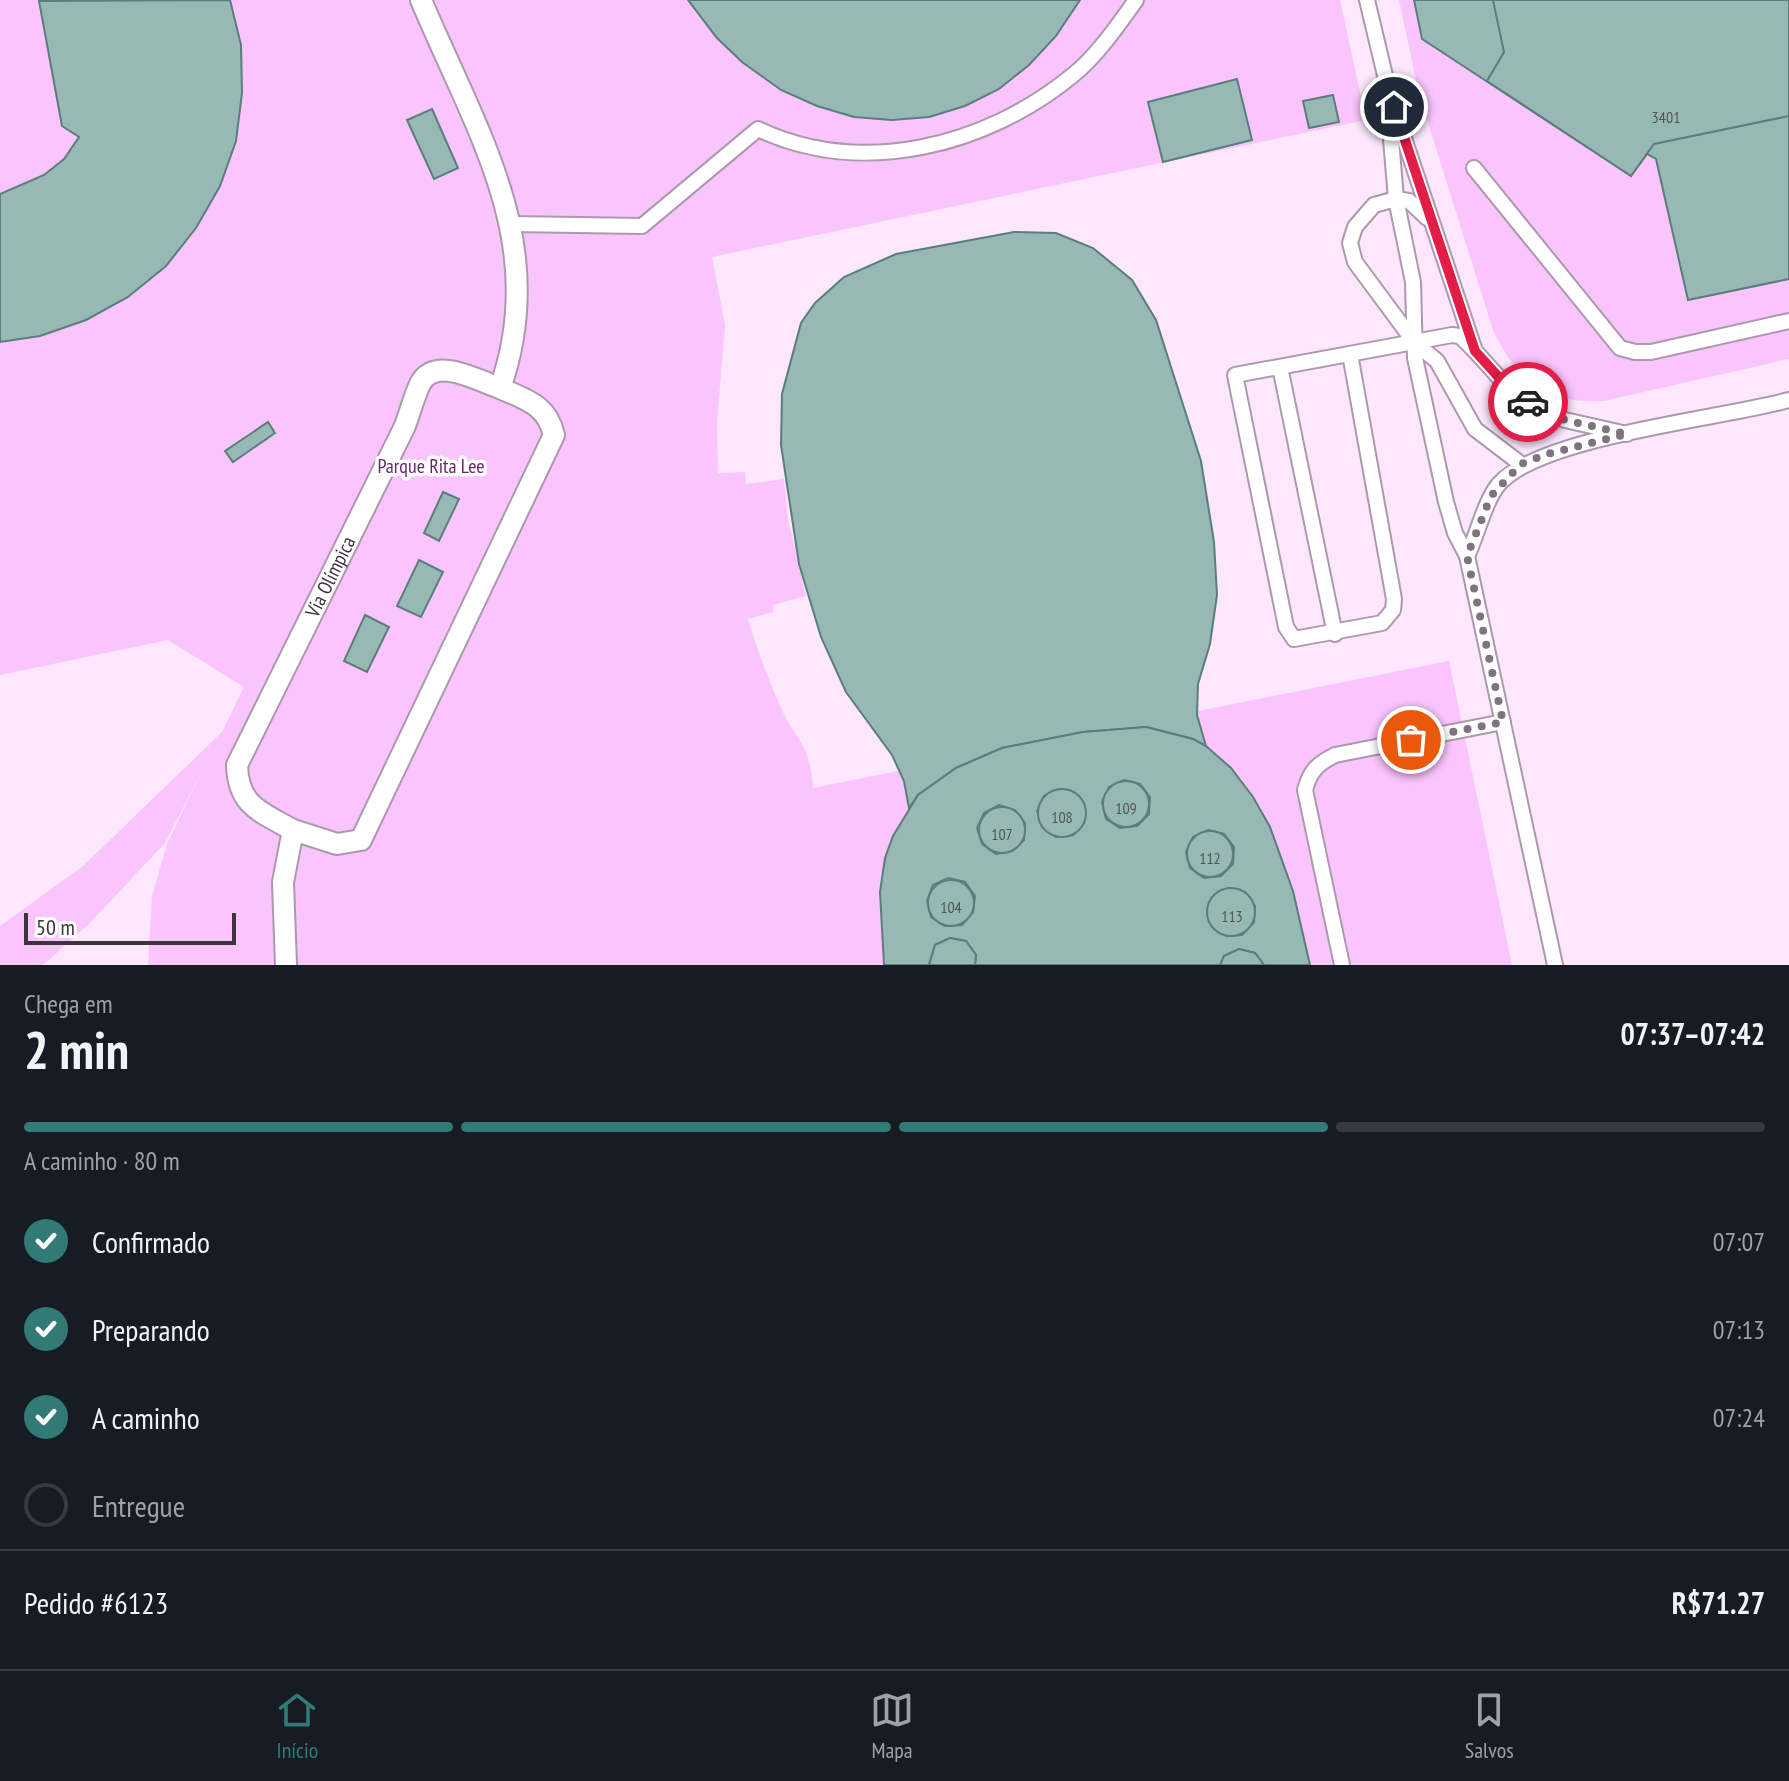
<!DOCTYPE html>
<html lang="pt">
<meta charset="utf-8">
<style>
:root{--surface:#171b24;--page:#242831;--text:#f1f3f6;--muted:#9ea1a6;--line:#363941;--accent:#317a76}
body{margin:0;font-family:"PT Sans Narrow",sans-serif;background:var(--page);color:var(--text);height:100vh;display:flex;flex-direction:column;font-size:30px;white-space:nowrap}
*{box-sizing:border-box;margin:0}
p{font-size:26px;color:var(--muted)}
.icon{flex:none;width:44px;height:44px;fill:none;stroke:currentColor;stroke-width:2;stroke-linecap:round;stroke-linejoin:round}
.map{position:relative;height:965px;overflow:hidden}
.sheet{display:flex;flex-direction:column;background:var(--surface);flex:1}
.sheet>*{flex:none}
.scale{position:absolute;left:24px;bottom:20px;width:212px;box-sizing:border-box;padding-left:8px;border:4px solid #3c333c;border-top:0;font-size:22px;line-height:28px;white-space:nowrap;color:#3c333c;-webkit-text-stroke:6px #fff;paint-order:stroke}
.pin{position:absolute;display:grid;place-items:center;width:68px;height:68px;color:#fff;margin:-34px;border:4px solid #fff;border-radius:50%;box-shadow:0 2px 8px #0007}
.courier{position:absolute;display:grid;place-items:center;width:80px;height:80px;margin:-40px;border:6px solid #e11d48;border-radius:50%;background:#fff;color:#222;box-shadow:0 2px 10px #0007}
.overview em{font-style:normal;font-weight:800}
.overview div{display:flex;flex-direction:column-reverse}
.overview{display:flex;align-items:center;justify-content:space-between;height:136px;padding:0 24px}
h1{font-size:52px;font-weight:800;line-height:60px}
.bar{display:grid;grid-template-columns:repeat(4,1fr);gap:12px 8px;align-content:center;height:96px;padding:0 24px}
.bar i{height:10px;border-radius:6px;background:var(--line)}
.bar .selected{background:var(--accent)}
.bar p{grid-column:span 4}
.line{display:flex;align-items:center;gap:20px;padding:0 24px;border-top:2px solid var(--line)}
.line div{flex:1}
ol{padding:0 24px;list-style:none}
li{display:flex;align-items:center;gap:24px;height:88px}
li p{margin-inline-start:auto}
li .icon{padding:8px;border-radius:50%;background:var(--accent);color:#fff;stroke-width:4}
li:last-child{color:var(--muted)}
li i{width:44px;height:44px;border:4px solid var(--line);border-radius:50%}
.tab-bar{display:flex;justify-content:space-around;align-items:center;height:112px;border-top:2px solid var(--line);background:var(--surface);font-size:22px;color:var(--muted)}
.tab-bar a{display:grid;justify-items:center;gap:4px}
.tab-bar .selected{color:var(--accent)}
.map>svg:first-child{display:block}
.green{fill:#fac4fd}
.building{fill:#96b9b6;stroke:#5c7d7b;stroke-width:2;fill-rule:evenodd}
.lines{fill:none;stroke-linecap:round;stroke-linejoin:round}
.service-casing{stroke:#ad99ae;stroke-width:18}
.pedestrian-casing{stroke:#ad99ae;stroke-width:24}
.service{stroke:#fff;stroke-width:14}
.pedestrian{stroke:#fff;stroke-width:20}
.done{stroke:#807280;stroke-width:8;stroke-dasharray:0 14.4}
.route{stroke:#e11d48;stroke-width:10}
.labels{text-anchor:middle;dominant-baseline:central;stroke-width:7;stroke-linejoin:round;paint-order:stroke}
.number-label{font-size:16px;fill:#52545a}
.park-label{font-size:20px;fill:#68286c;stroke:#fff}
.street-label{font-size:20px;fill:#3c333c;stroke:#fff}
</style>
<div class="map">
<svg width="1789" height="965" viewBox="0 0 1789 965">
<rect width="100%" height="100%" fill="#fde7fd"/>
<!-- green -->
<g class="green">
<path d="M 0,0 L 1340,0 L 1366,120 L 712,257 L 725,325 L 717,422 L 718,473 L 745,472 L 746,484 L 784,479 L 788,519 L 806,596 L 773,605 L 773,612 L 748,619 C 757,650 768,678 781,708 C 798,744 810,744 813,788 L 1449,661 L 1512,965 L 148,965 L 152,896 L 167,844 L 202,771 L 165,843 L 88,925 L 43,965 L 0,965 L 0,926 L 83,866 L 222,732 L 244,687 L 168,640 L 0,675 Z"/>
<path d="M 1399,0 L 1789,0 L 1789,359 L 1604,401 C 1546,404 1518,382 1493,330 L 1419,94 Z"/>
</g>
<!-- building -->
<g class="building">
<path d="M 230,0 L 241,45 L 242,93 L 236,141 L 220,186 L 196,228 L 166,266 L 128,297 L 86,320 L 40,336 L 0,342 L 0,194 L 44,175 L 64,159 L 79,137 L 62,126 L 39,1 Z"/>
<path d="M 688,0 L 1080,0 L 1056,36 L 1029,65 L 999,89 L 965,106 L 929,117 L 892,120 L 854,117 L 817,106 L 781,90 L 742,62 L 717,38 Z"/>
<path d="M 1414,0 L 1789,0 L 1789,279 L 1688,300 L 1656,159 L 1647,154 L 1631,176 L 1422,39 Z"/>
<path d="M 1493,0 L 1789,0 L 1789,116 L 1654,144 L 1631,176 L 1487,81 L 1504,52 Z"/>
<path d="M 1237,79 L 1252,140 L 1163,162 L 1148,102 Z"/>
<path d="M 1333,95 L 1339,122 L 1309,128 L 1303,101 Z"/>
<path d="M 432,109 L 458,168 L 434,179 L 407,120 Z"/>
<path d="M 1014,232 L 1056,233 L 1093,248 L 1132,280 L 1156,320 L 1201,461 L 1214,542 L 1217,595 L 1210,644 L 1198,684 L 1197,715 L 1206,746 L 1193,739 L 1146,727 L 1083,732 L 1002,748 L 956,768 L 918,795 L 909,808 L 904,781 L 892,755 L 846,692 L 821,637 L 799,564 L 781,445 L 782,394 L 801,323 L 815,303 L 844,277 L 896,254 Z"/>
<path d="M 268,422 L 275,433 L 233,462 L 225,451 Z"/>
<path d="M 443,492 L 459,499 L 439,541 L 424,533 Z"/>
<path d="M 419,560 L 443,572 L 421,617 L 397,606 Z"/>
<path d="M 365,615 L 389,627 L 367,672 L 344,661 Z"/>
<path d="M 1146,727 L 1193,739 L 1206,746 L 1231,768 L 1253,797 L 1270,827 L 1293,891 L 1310,965 L 1264,965 L 1255,953 L 1239,949 L 1224,956 L 1220,965 L 975,965 L 976,955 L 966,941 L 950,938 L 935,945 L 929,965 L 884,965 L 880,892 L 885,858 L 893,836 L 918,795 L 956,768 L 1002,748 L 1083,732 ZM 1124,780 L 1140,784 L 1150,797 L 1149,814 L 1137,826 L 1120,828 L 1106,819 L 1102,802 L 1109,787 ZM 1059,789 L 1075,793 L 1085,806 L 1084,823 L 1073,835 L 1056,837 L 1042,827 L 1037,811 L 1044,796 ZM 999,805 L 1015,810 L 1025,823 L 1024,840 L 1012,851 L 996,854 L 982,844 L 977,828 L 984,813 ZM 1208,830 L 1224,834 L 1234,847 L 1233,864 L 1221,876 L 1204,878 L 1190,868 L 1186,852 L 1193,837 ZM 948,878 L 965,882 L 975,896 L 973,912 L 962,925 L 945,926 L 931,917 L 927,901 L 933,885 ZM 1229,888 L 1245,892 L 1255,906 L 1254,922 L 1242,935 L 1226,936 L 1212,927 L 1207,911 L 1214,895 Z"/>
<circle cx="1126" cy="804" r="23"/>
<circle cx="1062" cy="813" r="24"/>
<circle cx="1002" cy="830" r="23"/>
<circle cx="1210" cy="854" r="23"/>
<circle cx="951" cy="903" r="23"/>
<circle cx="1231" cy="912" r="24"/>
<path d="M 950,938 L 966,941 L 976,955 L 975,965 L 929,965 L 935,945 Z"/>
<path d="M 1239,949 L 1255,953 L 1264,965 L 1220,965 L 1224,956 Z"/>
</g>
<g class="lines">
<!-- service casing -->
<g class="service-casing">
<g id="service">
<path d="M 1367,0 L 1388,88"/>
<path d="M 1386,79 L 1396,199 L 1413,282 L 1415,358 L 1446,502 L 1455,533 L 1467,556 L 1555,965"/>
<path d="M 1394,108 L 1475,351 L 1513,393 L 1540,409 L 1565,420 L 1627,434"/>
<path d="M 1474,168 L 1620,348 L 1635,352 L 1651,352 L 1789,321"/>
<path d="M 1427,218 L 1409,201 L 1396,199 L 1374,205 L 1355,227 L 1350,243 L 1355,262 L 1415,343 L 1437,361 L 1475,429 L 1521,464"/>
<path d="M 512,224 L 642,226 L 758,129 C 862,178 987,146 1073,75 C 1096,57 1119,24 1136,0"/>
<path d="M 1350,354 L 1394,599 L 1393,610 L 1382,623 L 1294,639 L 1286,627 L 1235,375 L 1452,335 L 1460,336 L 1475,351"/>
<path d="M 1280,367 L 1335,634"/>
<path d="M 1467,556 C 1477,536 1485,500 1499,484 C 1541,436 1721,419 1789,400"/>
<path d="M 1342,965 L 1305,790 C 1310,771 1317,764 1335,755 L 1503,722"/>
</g>
</g>
<!-- pedestrian casing -->
<g class="pedestrian-casing">
<g id="pedestrian">
<path id="s1" d="M 293,830 C 261,812 238,806 237,765 L 405,426 C 410,412 414,397 420,384 C 435,355 478,381 500,388"/>
<path d="M 286,965 L 283,882 L 293,830 L 337,844 L 361,840 L 554,435 C 547,405 527,400 500,388 C 551,244 476,131 421,0"/>
</g>
</g>
<!-- service -->
<use href="#service" class="service"/>
<!-- pedestrian -->
<use href="#pedestrian" class="pedestrian"/>
</g>
<g class="lines">
<!-- done -->
<path class="done" d="M 1411,740 L 1503,722 L 1467,556 L 1491,496 L 1521,464 L 1547,454 L 1627,434 L 1565,420 L 1528,402"/>
<!-- route -->
<path class="route" d="M 1394,107 L 1475,351 L 1513,393 L 1528,402"/>
</g>
<g class="labels">
<!-- number labels -->
<g class="number-label">
<text x="1666" y="117">3401</text>
<text x="1126" y="808">109</text>
<text x="1062" y="817">108</text>
<text x="1002" y="834">107</text>
<text x="1210" y="858">112</text>
<text x="951" y="907">104</text>
<text x="1232" y="916">113</text>
</g>
<!-- park labels -->
<g class="park-label">
<text x="431" y="466">Parque Rita Lee</text>
</g>
<!-- street labels -->
<g class="street-label">
<text stroke="none"><textPath href="#s1" startOffset="302">Via Olímpica</textPath></text>
</g>
</g>
</svg>
<div class="scale">50 m</div>
<div class="pin" style="left:1411px;top:740px;background:#ea580c"><svg class="icon" aria-label="bag" viewBox="0 0 24 24"><path d="M5 8h14l-1 12H6zM9 8a3 3 0 0 1 6 0"/></svg></div>
<div class="pin" style="left:1394px;top:107px;background:#1f2937"><svg class="icon" aria-label="home" viewBox="0 0 24 24"><path d="M3 11l9-7 9 7M6 9v11h12V9"/></svg></div>
<div class="courier" style="left:1528px;top:402px"><svg class="icon" aria-label="car" viewBox="0 0 24 24"><path d="M5 17H2v-5l4-1 3-4h7l3 4 3 1v5h-3M9 17h6M6 11h13"/><circle cx="7" cy="17" r="2"/><circle cx="17" cy="17" r="2"/></svg></div>
</div>
<section class="sheet">
<div class="overview"><div><h1>2 min</h1><p>Chega em</p></div><em>07:37–07:42</em></div>
<div class="bar"><i class="selected"></i><i class="selected"></i><i class="selected"></i><i></i><p>A caminho · 80 m</p></div>
<ol>
<li><svg class="icon" aria-label="check" viewBox="0 0 24 24"><path d="M5 12l5 5 9-10"/></svg>Confirmado<p>07:07</p></li>
<li><svg class="icon" aria-label="check" viewBox="0 0 24 24"><path d="M5 12l5 5 9-10"/></svg>Preparando<p>07:13</p></li>
<li><svg class="icon" aria-label="check" viewBox="0 0 24 24"><path d="M5 12l5 5 9-10"/></svg>A caminho<p>07:24</p></li>
<li><i></i>Entregue</li>
</ol>
<div class="line" style="height:104px"><div>Pedido #6123</div><b>R$71.27</b></div>
</section>
<nav class="tab-bar">
<a class="selected"><svg class="icon" aria-label="home" viewBox="0 0 24 24"><path d="M3 11l9-7 9 7M6 9v11h12V9"/></svg>Início</a>
<a><svg class="icon" aria-label="map" viewBox="0 0 24 24"><path d="M3 6l6-2 6 2 6-2v14l-6 2-6-2-6 2zM9 4v14M15 6v14"/></svg>Mapa</a>
<a><svg class="icon" aria-label="saved" viewBox="0 0 24 24"><path d="M7 4h10v16l-5-4-5 4z"/></svg>Salvos</a>
</nav>
